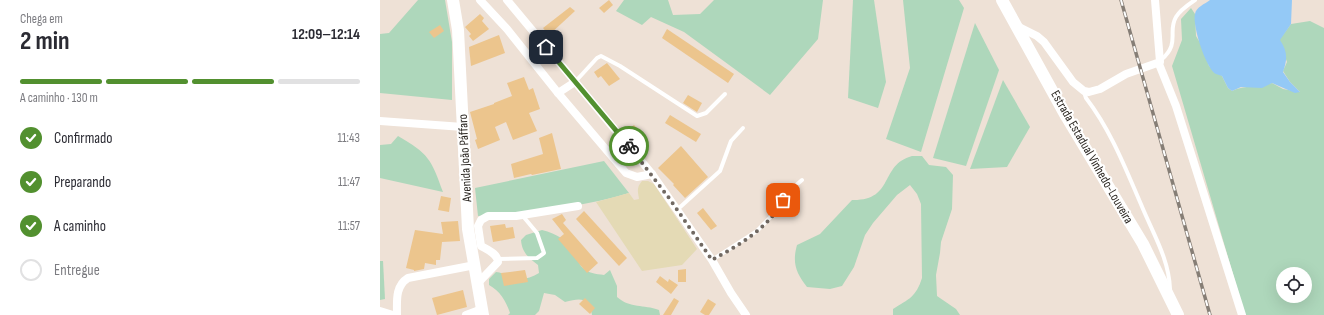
<!DOCTYPE html>
<html lang="pt">
<meta charset="utf-8">
<style>
:root{--surface:#fff;--page:#f7f7f7;--text:#2b2b33;--muted:#7c7c81;--line:#e1e1e2;--accent:#52902f}
body{margin:0;font-family:"Sofia Sans Condensed",sans-serif;background:var(--page);color:var(--text);height:100vh;display:flex;flex-direction:column;font-size:15px;white-space:nowrap}
*{box-sizing:border-box;margin:0}
p{font-size:13px;color:var(--muted)}
.icon{flex:none;width:22px;height:22px;fill:none;stroke:currentColor;stroke-width:2;stroke-linecap:round;stroke-linejoin:round}
.map{position:relative;flex:1;overflow:hidden}
.drawer{display:flex;flex-direction:column;background:var(--surface);width:380px}
.drawer>*{flex:none}
.tools{position:absolute;left:896px;top:267px;display:grid;gap:8px}
.tools a{display:grid;place-items:center;width:36px;height:36px;border-radius:50%;background:var(--surface);box-shadow:0 4px 16px #0002;font-size:20px}
.pin{position:absolute;display:grid;place-items:center;width:34px;height:34px;color:#fff;margin:-17px;border-radius:8px;box-shadow:0 2px 6px #0006}
.courier{position:absolute;display:grid;place-items:center;width:40px;height:40px;margin:-20px;border:3px solid #52902f;border-radius:50%;background:#fff;color:#222;box-shadow:0 1px 5px #0007}
.overview em{font-style:normal;font-weight:700}
.overview div{display:flex;flex-direction:column-reverse}
.overview{display:flex;align-items:center;justify-content:space-between;height:68px;padding:0 20px}
h1{font-size:26px;font-weight:700;line-height:30px}
.bar{display:grid;grid-template-columns:repeat(4,1fr);gap:6px 4px;align-content:center;height:48px;padding:0 20px}
.bar i{height:5px;border-radius:3px;background:var(--line)}
.bar .current{background:var(--accent)}
.bar p{grid-column:span 4}
ol{padding:0 20px;list-style:none}
li{display:flex;align-items:center;gap:12px;height:44px}
li p{margin-inline-start:auto}
li .icon{padding:4px;border-radius:50%;background:var(--accent);color:#fff;stroke-width:4}
li:last-child{color:var(--muted)}
li i{width:22px;height:22px;border:2px solid var(--line);border-radius:50%}
main{display:flex;flex:1;min-height:0}
.map>svg:first-child{display:block}
.green{fill:#aed7bb;fill-rule:evenodd}
.sand{fill:#e4dab5}
.water{fill:#94c9f6}
.building{fill:#ecc58d}
.lines{fill:none;stroke-linecap:round;stroke-linejoin:round}
.lane{stroke:#fff;stroke-width:4}
.street{stroke:#fff;stroke-width:8}
.primary{stroke:#fff;stroke-width:12}
.rail-casing{stroke:#867e76;stroke-width:3.5}
.rail{stroke:#fff;stroke-width:2;stroke-dasharray:6;stroke-linecap:butt}
.done{stroke:#716962;stroke-width:4;stroke-dasharray:0 7.2}
.route{stroke:#52902f;stroke-width:5}
.labels{text-anchor:middle;dominant-baseline:central;stroke-width:4;stroke-linejoin:round;paint-order:stroke}
.street-label{font-size:13px;fill:#2d2924;stroke:#fff}
</style>
<main>
<section class="drawer">
<div class="overview"><div><h1>2 min</h1><p>Chega em</p></div><em>12:09–12:14</em></div>
<div class="bar"><i class="current"></i><i class="current"></i><i class="current"></i><i></i><p>A caminho · 130 m</p></div>
<ol>
<li><svg class="icon" aria-label="check" viewBox="0 0 24 24"><path d="M5 12l5 5 9-10"/></svg>Confirmado<p>11:43</p></li>
<li><svg class="icon" aria-label="check" viewBox="0 0 24 24"><path d="M5 12l5 5 9-10"/></svg>Preparando<p>11:47</p></li>
<li><svg class="icon" aria-label="check" viewBox="0 0 24 24"><path d="M5 12l5 5 9-10"/></svg>A caminho<p>11:57</p></li>
<li><i></i>Entregue</li>
</ol>
</section>
<div class="map">
<svg width="944" height="315" viewBox="0 0 944 315">
<rect width="100%" height="100%" fill="#eee1d6"/>
<!-- green -->
<g class="green">
<path d="M 38,0 L 65,0 L 72,42 L 72,100 L 0,93 L 0,34 L 9,33 Z"/>
<path d="M 244,0 L 288,0 L 293,15 L 320,14 L 334,0 L 443,0 L 438,39 L 390,95 L 304,32 L 271,17 L 262,25 L 236,11 Z"/>
<path d="M 473,0 L 494,0 L 506,82 L 498,108 L 468,98 Z"/>
<path d="M 523,0 L 579,0 L 584,8 L 541,152 L 506,139 L 530,68 Z"/>
<path d="M 811,8 L 815,14 L 816,36 L 822,46 L 829,66 L 842,76 L 848,88 L 852,91 C 865,85 878,87 892,83 L 903,89 L 920,92 L 910,82 L 903,71 L 907,62 L 899,40 L 911,24 L 930,21 L 944,28 L 944,315 L 865,315 L 792,66 L 802,40 L 801,19 ZM 903,274 L 925,274 L 925,296 L 903,296 Z"/>
<path d="M 595,23 L 619,70 L 586,166 L 553,158 Z"/>
<path d="M 623,80 L 650,127 L 627,167 L 590,169 Z"/>
<path d="M 18,136 C 49,154 51,159 63,192 L 0,178 L 0,145 L 11,144 Z"/>
<path d="M 532,156 L 542,156 L 549,165 L 566,167 L 573,175 L 572,209 L 561,242 L 560,253 L 556,275 L 557,296 L 576,309 L 580,315 L 513,315 L 513,309 C 529,299 536,297 542,278 L 541,204 L 537,194 L 530,185 L 517,195 L 493,223 L 485,235 L 474,267 L 462,286 L 450,289 L 427,287 C 416,273 412,263 417,245 L 440,234 L 472,200 C 515,201 499,165 532,156 Z"/>
<path d="M 224,161 L 249,193 C 201,208 149,212 98,216 L 95,188 Z"/>
<path d="M 162,230 C 177,234 188,240 195,254 C 197,258 199,265 203,268 C 208,273 216,274 224,275 L 230,270 L 237,286 L 237,297 C 251,309 263,304 279,310 L 280,315 L 212,315 C 209,297 201,298 185,302 L 175,295 L 164,293 L 159,311 L 155,315 L 128,315 L 130,313 C 126,301 120,291 109,285 L 109,279 L 116,272 C 121,272 124,275 128,277 C 138,281 150,279 159,273 L 158,265 C 149,258 142,253 141,240 L 146,235 Z"/>
<path d="M 0,261 L 3,261 L 5,299 L 0,300 Z"/>
</g>
<!-- sand -->
<path class="sand" d="M 262,181 L 268,181 L 274,184 L 317,249 L 302,265 L 262,271 L 216,202 L 249,193 L 254,200 L 259,199 C 258,192 256,188 262,181 Z"/>
<!-- water -->
<path class="water" d="M 830,0 L 912,0 L 911,24 L 900,40 C 907,51 908,58 903,72 L 910,82 L 920,92 L 915,93 L 892,83 L 882,88 L 861,87 L 852,91 L 848,88 L 842,76 C 840,75 838,75 836,74 C 826,69 812,25 815,14 C 816,7 825,4 830,0 Z"/>
<!-- building -->
<g class="building">
<path d="M 229,0 L 233,5 L 224,13 L 219,8 Z"/>
<path d="M 190,7 L 195,11 L 169,35 L 163,28 Z"/>
<path d="M 100,14 L 104,18 L 102,21 L 109,29 L 93,41 L 89,36 L 91,34 L 85,27 Z"/>
<path d="M 60,25 L 64,31 L 54,38 L 49,32 Z"/>
<path d="M 287,29 L 354,74 L 348,83 L 282,38 Z"/>
<path d="M 119,35 L 125,53 L 91,66 L 89,47 Z"/>
<path d="M 227,63 L 240,79 L 229,86 L 221,76 L 218,78 L 214,72 Z"/>
<path d="M 144,77 L 149,90 L 153,88 L 160,109 L 149,113 L 157,131 L 133,140 L 126,122 L 115,127 L 120,140 L 98,149 L 95,140 L 97,139 L 90,112 L 114,104 L 114,103 L 132,96 L 127,83 Z"/>
<path d="M 308,95 L 322,103 L 317,112 L 303,103 Z"/>
<path d="M 290,115 L 321,134 L 316,142 L 285,123 Z"/>
<path d="M 254,125 L 268,140 L 259,148 L 245,132 Z"/>
<path d="M 172,133 L 181,169 L 152,175 L 151,174 L 134,178 L 131,164 L 163,154 L 159,138 Z"/>
<path d="M 301,146 L 328,177 L 305,198 L 293,185 L 294,184 L 278,168 Z"/>
<path d="M 61,196 L 71,198 L 69,212 L 58,210 Z"/>
<path d="M 323,208 L 337,226 L 331,230 L 317,213 Z"/>
<path d="M 204,211 L 247,258 L 239,266 L 196,219 Z"/>
<path d="M 182,214 L 186,220 L 183,223 L 218,263 L 207,273 L 178,239 L 184,234 L 172,219 Z"/>
<path d="M 78,221 L 80,241 L 62,242 L 60,260 L 56,260 L 56,265 L 45,263 L 44,269 L 34,271 L 34,270 L 26,268 L 35,230 L 63,234 L 61,222 Z"/>
<path d="M 125,224 L 126,228 L 133,227 L 135,238 L 113,242 L 110,226 Z"/>
<path d="M 306,269 L 306,282 L 298,282 L 298,270 Z"/>
<path d="M 145,270 L 148,282 L 124,286 L 121,273 Z"/>
<path d="M 280,276 L 288,282 L 289,279 L 298,285 L 291,294 L 276,282 Z"/>
<path d="M 83,290 L 87,307 L 57,315 L 52,298 Z"/>
<path d="M 205,298 L 215,308 L 210,314 L 199,304 Z"/>
<path d="M 294,298 L 299,301 L 291,315 L 283,315 Z"/>
<path d="M 328,299 L 336,304 L 329,315 L 325,315 L 320,312 Z"/>
</g>
<g class="lines">
<!-- lane -->
<g class="lane">
<path d="M 781,60 C 801,43 787,32 796,17 C 800,10 809,4 815,0"/>
<path d="M 195,82 L 217,58 L 221,56 L 240,66 L 317,116 L 326,113 L 345,94"/>
<path d="M 704,92 L 706,98 C 732,132 746,170 763,209 C 774,235 789,260 790,289"/>
<path d="M 298,209 L 340,171 L 351,141 L 363,128"/>
<path d="M 118,259 L 157,258 L 164,253 L 157,233 L 142,215"/>
<path d="M 332,260 L 377,231 L 399,208 L 406,194 L 422,180"/>
</g>
<!-- street -->
<g class="street">
<path d="M 100,0 L 127,29 L 178,93 L 246,173 L 257,177 L 272,174"/>
<path d="M 127,0 L 272,174 L 332,260 L 351,293 L 366,315"/>
<path d="M 637,26 L 657,36 L 664,42 L 693,82 L 704,91 L 709,92 L 720,89 L 746,74 L 780,62 L 775,0"/>
<path d="M 779,64 L 796,106 L 862,315"/>
<path d="M 178,93 L 195,82"/>
<path d="M 0,121 L 83,127"/>
<path d="M 98,283 L 118,262 C 118,254 108,250 101,246 L 98,226 L 101,220 L 108,216 L 136,216 L 198,206"/>
<path d="M 0,311 L 13,315"/>
<path d="M 17,315 C 17,301 15,286 28,278 L 95,265"/>
<path d="M 86,315 L 102,309"/>
</g>
<!-- primary -->
<g class="primary">
<path d="M 73,0 L 78,30 L 88,229 L 103,315"/>
<path d="M 622,0 L 686,116 L 763,244 L 798,315"/>
</g>
<!-- rail casing -->
<g class="rail-casing">
<path id="rail" d="M 741,0 L 830,315"/>
</g>
<!-- rail -->
<use href="#rail" class="rail"/>
</g>
<g class="lines">
<!-- done -->
<path class="done" d="M 249,146 L 289,198 L 332,260 C 359,245 389,228 403,200"/>
<!-- route -->
<path class="route" d="M 166,47 L 249,146"/>
</g>
<g class="labels">
<!-- street labels -->
<g class="street-label">
<text transform="translate(712 157) rotate(60)">Estrada Estadual Vinhedo-Louveira</text>
<text transform="translate(85 158) rotate(-93)">Avenida João Páffaro</text>
</g>
</g>
</svg>
<div class="tools">
<a><svg class="icon" aria-label="locate" viewBox="0 0 24 24"><circle cx="12" cy="12" r="6"/><path d="M12 2v4M12 18v4M2 12h4M18 12h4"/></svg></a>
</div>
<div class="pin" style="left:403px;top:200px;background:#ea580c"><svg class="icon" aria-label="bag" viewBox="0 0 24 24"><path d="M5 8h14l-1 12H6zM9 8a3 3 0 0 1 6 0"/></svg></div>
<div class="pin" style="left:166px;top:47px;background:#1f2937"><svg class="icon" aria-label="home" viewBox="0 0 24 24"><path d="M3 11l9-7 9 7M6 9v11h12V9"/></svg></div>
<div class="courier" style="left:249px;top:146px"><svg class="icon" aria-label="bike" viewBox="0 0 24 24"><circle cx="6" cy="16" r="4"/><circle cx="18" cy="16" r="4"/><path d="M6 16l4-8h5l3 8M10 8l3 8H6M13 5h3"/></svg></div>
</div>
</main>
